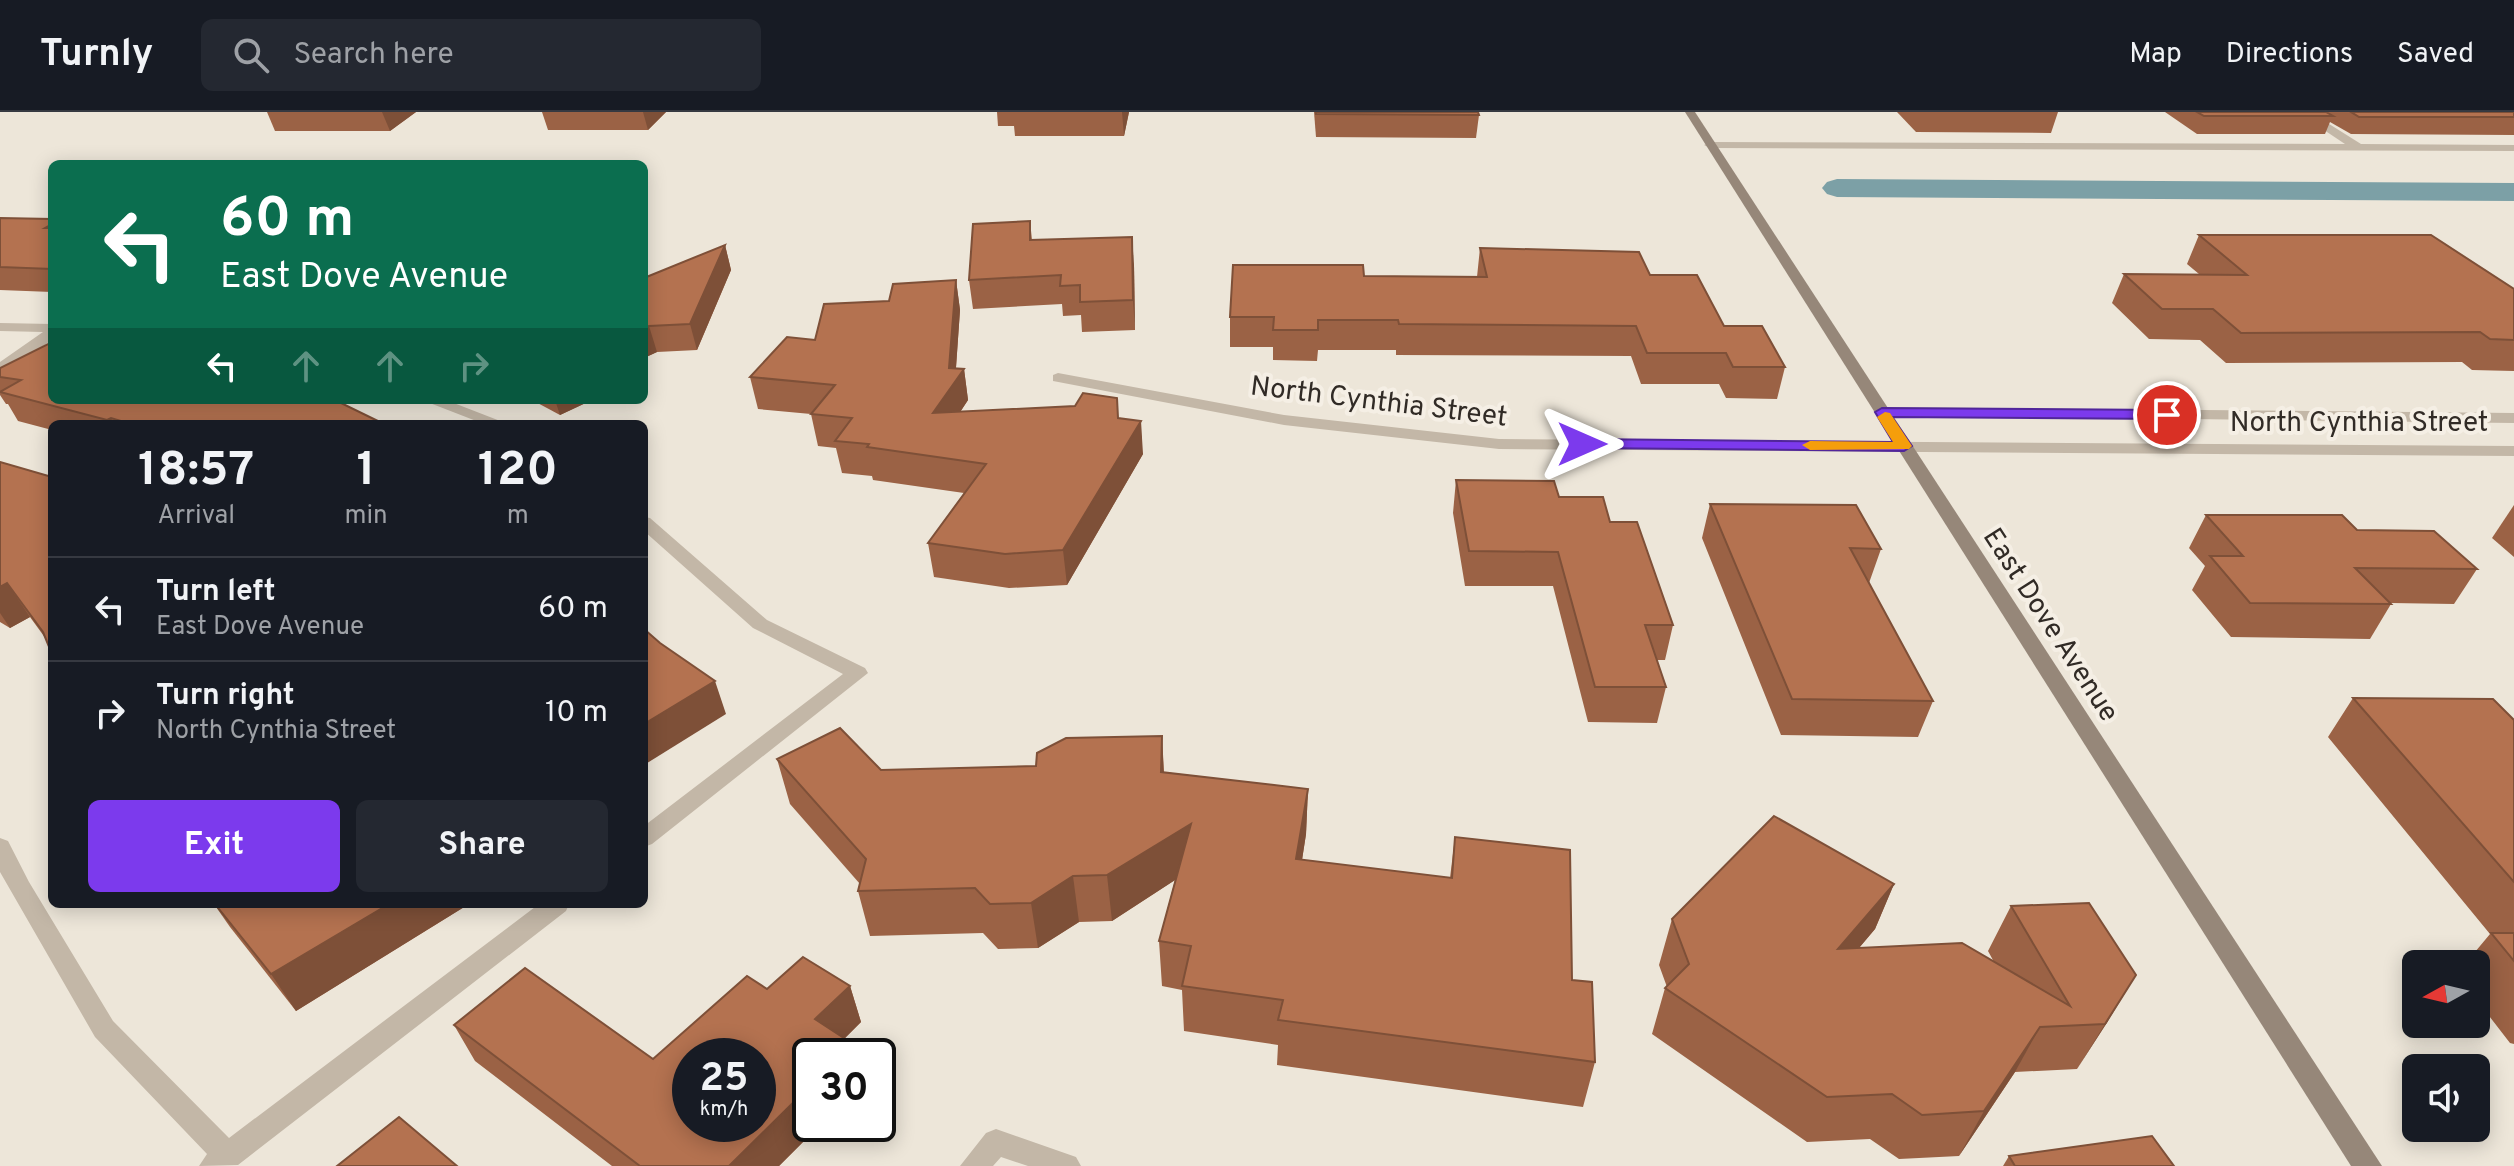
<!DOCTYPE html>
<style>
:root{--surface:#171b24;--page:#242831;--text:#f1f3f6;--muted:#9ea1a6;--line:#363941;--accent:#7c3aed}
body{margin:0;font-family:Overpass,sans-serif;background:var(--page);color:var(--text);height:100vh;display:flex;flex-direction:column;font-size:30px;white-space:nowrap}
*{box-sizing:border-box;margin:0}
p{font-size:26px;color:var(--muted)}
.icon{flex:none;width:44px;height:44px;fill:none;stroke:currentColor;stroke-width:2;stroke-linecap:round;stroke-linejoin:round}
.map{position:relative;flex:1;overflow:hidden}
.side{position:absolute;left:48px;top:308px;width:600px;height:488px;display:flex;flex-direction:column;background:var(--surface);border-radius:12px;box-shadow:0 4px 20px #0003}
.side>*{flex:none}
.top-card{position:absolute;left:48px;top:48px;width:600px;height:244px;border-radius:12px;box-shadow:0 4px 20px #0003;background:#0b6e4f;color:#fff;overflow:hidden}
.needle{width:52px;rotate:262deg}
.fabs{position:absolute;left:2402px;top:838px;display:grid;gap:16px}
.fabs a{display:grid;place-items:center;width:88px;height:88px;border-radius:12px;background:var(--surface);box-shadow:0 4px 20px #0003;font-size:40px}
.speed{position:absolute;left:672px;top:926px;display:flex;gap:16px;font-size:40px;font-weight:700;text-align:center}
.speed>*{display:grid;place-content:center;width:104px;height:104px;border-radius:50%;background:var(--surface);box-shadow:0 4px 20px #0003;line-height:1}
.speed small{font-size:20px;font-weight:400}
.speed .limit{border:4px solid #111;border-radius:12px;background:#fff;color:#111}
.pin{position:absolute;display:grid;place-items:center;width:68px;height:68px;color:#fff;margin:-34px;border:4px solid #fff;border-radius:50%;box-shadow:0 2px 8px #0007}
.me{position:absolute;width:88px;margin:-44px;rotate:90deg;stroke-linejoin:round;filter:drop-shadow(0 0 6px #0008)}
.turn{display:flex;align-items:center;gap:28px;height:168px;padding:0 40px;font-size:36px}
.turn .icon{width:104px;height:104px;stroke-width:2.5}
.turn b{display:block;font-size:56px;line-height:68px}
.lanes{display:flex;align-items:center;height:76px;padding:0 40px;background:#0003;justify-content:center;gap:40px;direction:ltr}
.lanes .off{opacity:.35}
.eta{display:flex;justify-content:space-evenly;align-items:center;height:136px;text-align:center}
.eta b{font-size:48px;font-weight:700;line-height:56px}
.primary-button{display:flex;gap:16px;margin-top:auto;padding:16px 40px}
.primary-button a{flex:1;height:92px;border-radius:12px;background:var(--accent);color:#fff;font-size:32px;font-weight:700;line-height:92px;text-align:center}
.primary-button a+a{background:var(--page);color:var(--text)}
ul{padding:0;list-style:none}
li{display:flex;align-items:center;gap:24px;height:104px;padding:0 40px;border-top:2px solid var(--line)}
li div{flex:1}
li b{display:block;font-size:30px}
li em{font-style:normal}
header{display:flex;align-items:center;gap:48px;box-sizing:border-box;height:112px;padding:0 40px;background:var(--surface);border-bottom:2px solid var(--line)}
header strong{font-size:38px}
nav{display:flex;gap:44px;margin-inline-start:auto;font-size:28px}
.search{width:560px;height:72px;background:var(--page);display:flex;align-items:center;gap:20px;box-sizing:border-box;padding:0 28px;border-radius:12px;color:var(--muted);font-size:30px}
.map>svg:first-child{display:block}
</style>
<header>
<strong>Turnly</strong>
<div class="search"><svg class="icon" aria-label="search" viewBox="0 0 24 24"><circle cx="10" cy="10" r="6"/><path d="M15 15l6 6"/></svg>Search here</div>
<nav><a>Map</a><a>Directions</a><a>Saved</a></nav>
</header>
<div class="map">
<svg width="2514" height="1054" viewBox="0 0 2514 1054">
<rect width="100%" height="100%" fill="#ede6d9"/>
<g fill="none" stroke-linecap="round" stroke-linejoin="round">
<path fill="#7ca0a6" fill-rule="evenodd" d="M1837 67 2514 71V89L1837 85 1827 82 1822 76 1827 70Z"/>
<g fill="#c3b7a7" fill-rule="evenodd">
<path d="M2297 0H2310L2361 32 2514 33V39L1710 36 1704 33 1710 30 2345 32Z"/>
<path d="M0 211 52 212V228L0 262V250L43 220 0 219Z"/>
<path d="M1058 261 1284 303 1499 327 2514 334V344L1499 337 1284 313 1053 269V263Z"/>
<path d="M422 288H446L508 312H484Z"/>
<path d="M1882 295 2514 301V311L1876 303V297Z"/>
<path d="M644 405 650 406 767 508 865 556 868 561 652 732 644 735V714L843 562 753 516 644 419Z"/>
<path d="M0 726 8 729 29 770 113 909 229 1026 539 792H569L566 799 238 1053 199 1054 207 1042 95 925 0 760Z"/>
<path d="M996 1017 1076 1045 1081 1054H1028L1001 1045 993 1054H960L986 1021Z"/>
</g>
<path fill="#968779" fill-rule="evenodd" d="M1685 0H1695L2382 1054H2351Z"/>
</g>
<g fill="#9b6245">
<path d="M267 0H416L390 19H275Z"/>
<path d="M542 0H666L648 18H548Z"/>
<path d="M997 0H1129L1124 24H1015L1014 14H998Z"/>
<path d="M1314 0H1478L1479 3 1476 26 1316 25Z"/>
<path d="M1897 0H2058L2051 21 1916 20Z"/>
<path d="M2165 0H2514V23L2351 22 2330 10 2325 22H2197Z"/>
<path d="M0 106 52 107V180L0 178Z"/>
<path d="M1030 109 1032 128 1134 153 1135 218 1082 220 1081 203 1063 204 1062 192 973 197 969 168Z"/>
<path d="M2199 123 2514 177V259L2472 258 2462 250 2226 251 2200 228 2149 227 2112 191 2124 162H2199L2187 152Z"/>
<path d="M725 133 731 158 697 238 657 240 644 246V166Z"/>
<path d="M1480 136 1650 163 1785 255 1777 287 1726 286 1719 272H1641L1631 244 1396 243V238H1318L1317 249 1273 248V235H1230V205L1364 164 1477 165Z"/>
<path d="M956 168 960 198 956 256 964 257 968 288 960 300 1119 306 1143 342 1067 473 1009 476 934 465 928 431 964 381 873 368 872 364 842 361 836 336 818 334 811 302 758 297 750 265 815 228 889 189Z"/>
<path d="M0 256 384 312H52V318L18 309 8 292H6L0 283Z"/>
<path d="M532 288H592L560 303Z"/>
<path d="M0 350 46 527 30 505 10 516 0 510Z"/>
<path d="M1456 368 1559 385 1610 410 1673 513 1665 548H1657L1666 575 1657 611 1588 610 1553 474H1465L1453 401Z"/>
<path d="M1710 392 1881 437 1869 471 1933 589 1918 625 1781 623 1702 426Z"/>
<path d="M2514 393V445L2492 426Z"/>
<path d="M2206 403 2357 418 2477 457 2454 492 2391 491V492L2370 527 2231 525 2192 478 2205 454 2189 436Z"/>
<path d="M2353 586 2514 608V932L2510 931 2476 887V852H2465L2490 822 2328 625Z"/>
<path d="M1162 624 1164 660 1308 677 1306 722 1302 748 1450 766 1455 725 1572 868 1595 950 1583 995 1277 953 1278 933 1184 919 1182 878 1162 874 1159 829 1175 768 1112 809 1079 810 1038 836 998 837 983 821 870 824 858 779 860 772 790 692 777 647 881 658 1036 654Z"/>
<path d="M1894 772 1875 817 1859 836 1994 850 1988 839 2011 794 2108 909 2077 957 2015 960 1959 1044 1899 1047 1870 1027 1807 1030 1652 922 1665 876 1667 875 1659 853 1672 807Z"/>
<path d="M214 792H469L296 899 230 815Z"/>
<path d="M850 874 861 910 845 926 810 1012H821L779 1054H612L475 949 454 913 653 947 767 877Z"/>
<path d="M2009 1044 2174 1054H2003Z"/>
</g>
<g fill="#7e5038">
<path d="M382 0H416L390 19Z"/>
<path d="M643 0H666L648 18Z"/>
<path d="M1122 0H1129L1124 24Z"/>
<path d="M1132 125 1134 153 1135 218 1133 188Z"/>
<path d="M725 133 731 158 697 238 690 212Z"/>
<path d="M956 168 960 198 955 269 964 257 968 288 938 334 933 301 949 256Z"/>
<path d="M649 214 657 240 644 246V216Z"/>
<path d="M555 288H592L560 303Z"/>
<path d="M111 306 114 312H109L107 308Z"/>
<path d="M1141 309 1143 342 1067 473 1063 438Z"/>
<path d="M7 471 30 505 10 516 0 501V475Z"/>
<path d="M715 569 726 602 644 653V612Z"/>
<path d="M1162 624 1164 668 1161 660Z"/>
<path d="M1308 677 1306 722 1295 793 1296 747Z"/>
<path d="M1191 712 1192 757 1112 809 1107 763Z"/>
<path d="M1073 764 1079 810 1038 836 1031 791Z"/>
<path d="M1894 772 1875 817 1820 882 1838 837Z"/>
<path d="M389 792H469L296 899 271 862Z"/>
<path d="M2136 863 2108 909 2077 957 2105 912Z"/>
<path d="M850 874 861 910 827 944 815 907Z"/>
<path d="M2040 915 2015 960 1959 1044 1984 999Z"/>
<path d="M853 932 857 944H841Z"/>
<path d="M810 974V1012H821L779 1054H729Z"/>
</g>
<g fill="#b47250" stroke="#7e5038" stroke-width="2" fill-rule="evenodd">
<path d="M1316 0H1478L1479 3 1316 2Z"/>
<path d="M2197 0H2326L2333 4H2204Z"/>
<path d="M2351 0H2514V5H2359Z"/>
<path d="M0 106 52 107V112L45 116H52V157L0 155Z"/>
<path d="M1030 109V128L1132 125 1133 188 1080 190V173L1060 174 1061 163 969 168 973 112Z"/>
<path d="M2199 123H2431L2514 177V228L2490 227 2480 220 2241 221 2213 197H2162L2124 162 2247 163Z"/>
<path d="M725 133 690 212 649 214 644 216V166Z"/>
<path d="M1480 136 1639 140 1650 163H1697L1724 214H1762L1785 255H1733L1726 241H1647L1636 214 1399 212 1398 208H1318V218H1273L1274 205H1230L1233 153H1363L1364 164 1487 165Z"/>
<path d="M956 168 949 256 964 257 933 301 1075 294 1083 281 1117 286 1118 306 1141 309 1063 438 1005 442 928 431 986 352 867 335 869 332 835 329 852 306 811 302 835 273 750 265 787 225 815 228 824 192 889 189 893 172Z"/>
<path d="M52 230V288H335L384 312H131L111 306 107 308 0 280 21 268 0 265V256Z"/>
<path d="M0 350 52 365V542L43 520 7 471 0 475Z"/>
<path d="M1456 368 1554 369 1559 385H1603L1610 410H1637L1673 513H1645L1666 575H1595L1558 440 1469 439Z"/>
<path d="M1710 392 1856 393 1881 437 1850 436 1933 589 1792 587Z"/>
<path d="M2206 403H2342L2357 418 2434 419 2477 457 2355 456 2391 492 2250 491 2210 444H2243Z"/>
<path d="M644 517 660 531 715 569 644 612Z"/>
<path d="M2353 586 2493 587 2514 608V770Z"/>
<path d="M840 616 881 658 1036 654 1037 641 1066 626 1162 624 1161 660 1308 677 1296 747 1452 766 1455 725 1570 738 1572 868 1592 870 1595 950 1278 908 1283 888 1182 874 1191 834 1159 829 1191 712 1107 763 1073 764 1031 791 990 792 975 776 858 779 866 747 777 647Z"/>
<path d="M1774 704 1894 772 1838 837 1962 831 2070 894 2011 794 2089 791 2136 863 2105 912 2040 915 1984 999 1922 1003 1892 982 1827 985 1665 876 1689 852 1672 807Z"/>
<path d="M215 792H389L271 862Z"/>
<path d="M2491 821H2514V849Z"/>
<path d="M803 845 850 874 815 907 853 932 841 944H810V974L729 1054H640L454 913 525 856 653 947 747 864 767 877ZM690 944H758V1012H690Z"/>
<path d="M399 1005 457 1054H337Z"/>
<path d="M2152 1024 2174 1054H2015L2009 1044Z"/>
</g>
<path fill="#7c3aed" stroke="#51269a" stroke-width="2" d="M1882 296 2167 298 2174 303 2167 307 1892 305 1912 334 1904 339 1582 336 1574 332 1582 327 1893 330 1875 300Z"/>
<path fill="#f59e0b" d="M1885 300 1890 301 1912 334 1909 337 1810 338 1802 333 1810 329 1893 330 1877 305Z"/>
<g text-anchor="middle" stroke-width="8" stroke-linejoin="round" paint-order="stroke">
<g font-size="28" fill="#312b26" stroke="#f5efe5">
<text transform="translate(1379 288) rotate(7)" y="10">North Cynthia Street</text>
<text x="2359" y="319">North Cynthia Street</text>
<text transform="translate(2052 512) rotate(57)" y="10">East Dove Avenue</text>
</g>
</g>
</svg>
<div class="fabs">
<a><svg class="needle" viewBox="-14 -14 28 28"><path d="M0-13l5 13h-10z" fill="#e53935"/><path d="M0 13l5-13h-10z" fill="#9ea1a6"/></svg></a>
<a><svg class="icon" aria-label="sound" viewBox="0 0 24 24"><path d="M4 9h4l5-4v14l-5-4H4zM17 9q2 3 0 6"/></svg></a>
</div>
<div class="speed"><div>25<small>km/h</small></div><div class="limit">30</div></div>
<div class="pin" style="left:2167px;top:303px;background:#d93025"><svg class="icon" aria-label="arrive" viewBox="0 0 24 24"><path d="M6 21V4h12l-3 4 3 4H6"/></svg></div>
<svg class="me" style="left:1582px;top:332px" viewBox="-20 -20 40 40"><path d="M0-17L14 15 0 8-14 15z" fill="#7c3aed" stroke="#fff" stroke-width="4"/></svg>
<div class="top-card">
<div class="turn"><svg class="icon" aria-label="left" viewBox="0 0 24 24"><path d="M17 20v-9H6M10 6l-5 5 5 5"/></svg><div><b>60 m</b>East Dove Avenue</div></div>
<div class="lanes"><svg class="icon" aria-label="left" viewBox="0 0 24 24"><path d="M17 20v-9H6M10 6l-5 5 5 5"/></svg><svg class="icon off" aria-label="ahead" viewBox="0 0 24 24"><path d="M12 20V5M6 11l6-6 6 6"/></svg><svg class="icon off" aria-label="ahead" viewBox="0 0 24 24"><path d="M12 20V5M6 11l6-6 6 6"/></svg><svg class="icon off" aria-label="right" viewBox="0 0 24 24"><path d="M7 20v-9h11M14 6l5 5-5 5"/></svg></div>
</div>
<section class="side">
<div class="eta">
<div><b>18:57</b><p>Arrival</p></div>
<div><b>1</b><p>min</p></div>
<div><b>120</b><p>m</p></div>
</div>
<ul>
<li><svg class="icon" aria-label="left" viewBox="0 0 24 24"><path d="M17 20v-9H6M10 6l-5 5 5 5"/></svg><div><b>Turn left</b><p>East Dove Avenue</p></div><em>60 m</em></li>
<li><svg class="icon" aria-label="right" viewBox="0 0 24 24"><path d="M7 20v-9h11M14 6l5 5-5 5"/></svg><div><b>Turn right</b><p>North Cynthia Street</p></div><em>10 m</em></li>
</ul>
<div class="primary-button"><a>Exit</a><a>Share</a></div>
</section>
</div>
